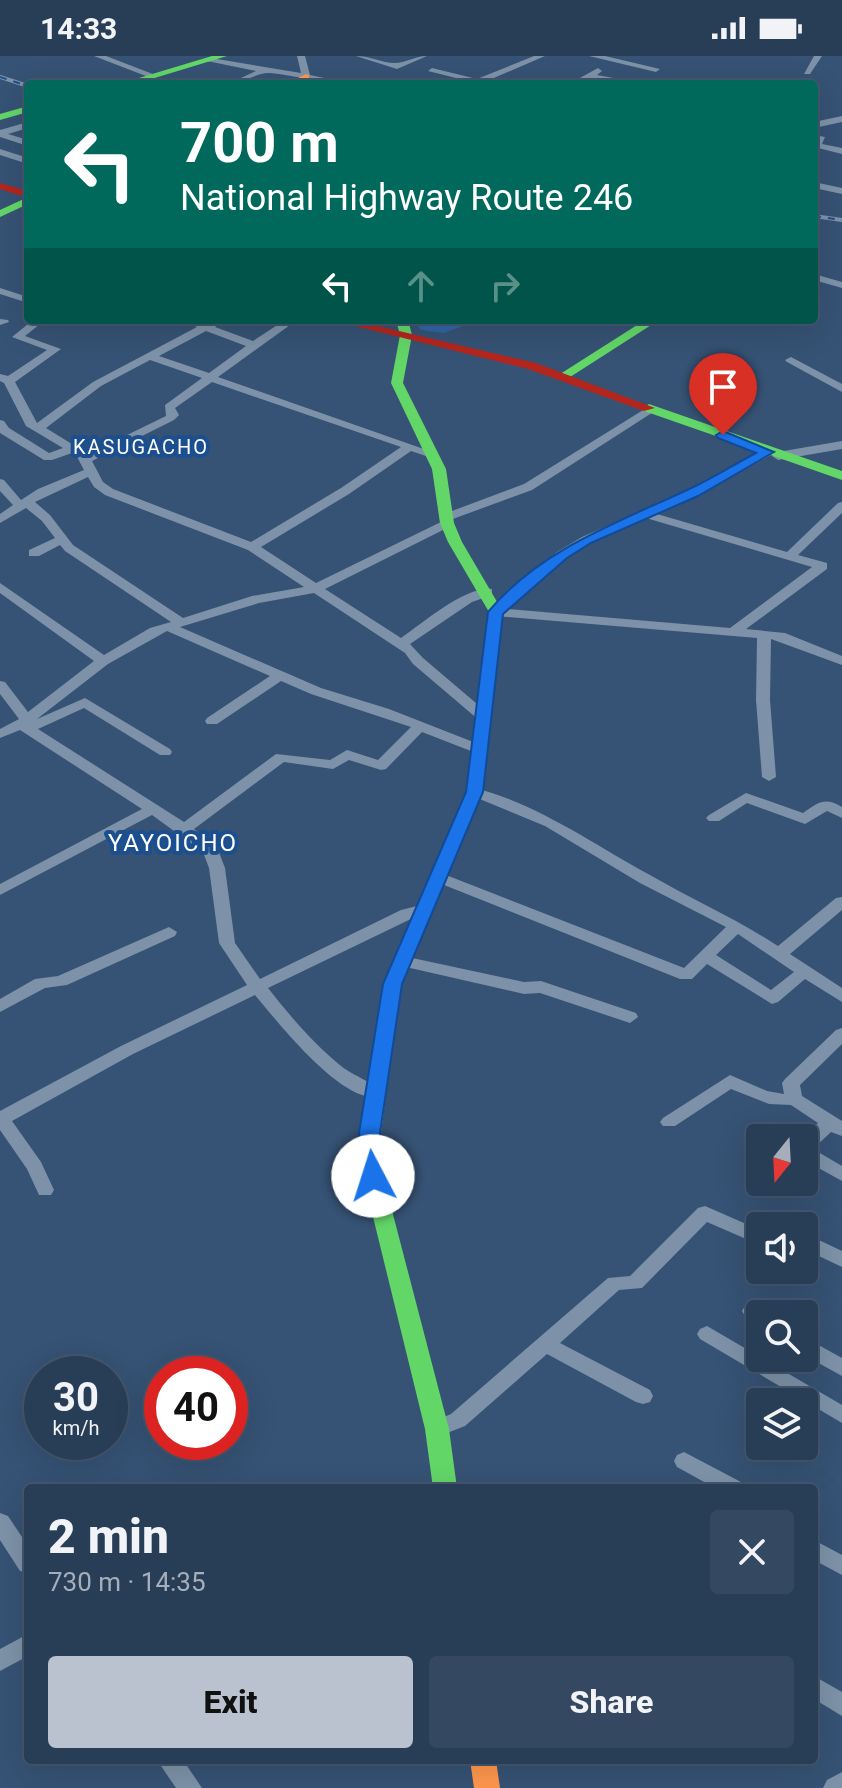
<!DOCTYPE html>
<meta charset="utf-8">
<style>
:root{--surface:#283e57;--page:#344961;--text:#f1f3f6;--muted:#a5aeba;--line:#44576d;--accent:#b9c2ce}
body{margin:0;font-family:Roboto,sans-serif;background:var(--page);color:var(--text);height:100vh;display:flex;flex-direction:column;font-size:30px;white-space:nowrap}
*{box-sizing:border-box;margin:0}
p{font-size:26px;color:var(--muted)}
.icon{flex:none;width:44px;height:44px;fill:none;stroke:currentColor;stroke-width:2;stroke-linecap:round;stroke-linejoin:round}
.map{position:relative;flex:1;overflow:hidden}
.drawer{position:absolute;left:24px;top:1428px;width:794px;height:280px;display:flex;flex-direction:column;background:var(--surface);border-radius:8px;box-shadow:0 8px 32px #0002,0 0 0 2px var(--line)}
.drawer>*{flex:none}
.banner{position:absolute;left:24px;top:24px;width:794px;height:244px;border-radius:8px;box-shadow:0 8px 32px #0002,0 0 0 2px var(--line);background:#00695c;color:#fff;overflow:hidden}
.needle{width:52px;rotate:198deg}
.fabs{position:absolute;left:746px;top:1068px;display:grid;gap:16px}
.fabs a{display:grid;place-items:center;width:72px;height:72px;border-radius:8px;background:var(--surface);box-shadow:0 8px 32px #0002,0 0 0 2px var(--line);font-size:40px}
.speed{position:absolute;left:24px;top:1300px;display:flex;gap:16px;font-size:40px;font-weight:700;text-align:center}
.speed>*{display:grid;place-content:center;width:104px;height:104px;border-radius:50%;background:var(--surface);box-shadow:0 8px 32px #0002,0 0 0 2px var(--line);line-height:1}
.speed small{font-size:20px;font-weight:400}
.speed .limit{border:12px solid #d22;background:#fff;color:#111}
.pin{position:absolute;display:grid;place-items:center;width:68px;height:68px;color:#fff;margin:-82px -34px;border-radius:50% 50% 50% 0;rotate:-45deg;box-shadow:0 0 8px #0007}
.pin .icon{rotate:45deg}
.me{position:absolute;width:88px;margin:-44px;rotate:355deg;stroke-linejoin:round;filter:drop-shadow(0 0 6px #0008)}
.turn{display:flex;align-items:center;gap:28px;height:168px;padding:0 24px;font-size:36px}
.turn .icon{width:104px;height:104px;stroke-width:2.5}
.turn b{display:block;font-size:56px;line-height:68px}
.lanes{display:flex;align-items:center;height:76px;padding:0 24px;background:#0003;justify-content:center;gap:40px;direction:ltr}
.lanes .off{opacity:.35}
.round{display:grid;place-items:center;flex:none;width:84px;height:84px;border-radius:8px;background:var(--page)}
.overview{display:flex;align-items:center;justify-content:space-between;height:136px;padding:0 24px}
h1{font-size:48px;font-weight:800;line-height:60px}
.cta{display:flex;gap:16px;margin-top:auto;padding:16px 24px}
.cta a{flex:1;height:92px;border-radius:8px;background:var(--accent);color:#111;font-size:32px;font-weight:800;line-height:92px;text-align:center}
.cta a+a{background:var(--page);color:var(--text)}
.status{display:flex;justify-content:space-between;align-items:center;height:56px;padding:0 40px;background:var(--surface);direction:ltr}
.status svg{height:22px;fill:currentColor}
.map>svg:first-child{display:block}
</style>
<div class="status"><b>14:33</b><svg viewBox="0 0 49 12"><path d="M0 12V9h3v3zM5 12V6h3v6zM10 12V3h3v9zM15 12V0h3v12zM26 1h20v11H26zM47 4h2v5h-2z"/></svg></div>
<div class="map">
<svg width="842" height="1732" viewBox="0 0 842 1732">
<rect width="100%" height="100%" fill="#365274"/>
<path fill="#2f66a5" d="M413 264H478L444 277 421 274Z"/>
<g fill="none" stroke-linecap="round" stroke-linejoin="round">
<g fill="#7d92a8" fill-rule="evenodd">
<path d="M94 0H106L158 20 151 22Z"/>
<path d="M297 0H305L310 19 353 28C325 28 298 20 270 17 257 16 243 28 228 28L256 15 207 5 211 2 301 17Z"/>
<path d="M356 0C370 0 382 7 395 7 405 7 416 0 427 0L397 13Z"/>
<path d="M534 0H545L480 28 428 15 432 12 477 23Z"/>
<path d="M589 0H605L660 13 656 16Z"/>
<path d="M814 0H822L810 18H804Z"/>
<path d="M598 12 602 15 597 19 647 28C629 28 612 24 594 23 586 23 578 28 569 28Z"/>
<path d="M842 60V66L814 72V66Z"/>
<path d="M28 66V72L8 78 28 84V90L0 81V74Z"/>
<path d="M814 79 825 81 822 88 842 92V98L814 91Z"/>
<path d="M0 93 28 102V108L0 99Z"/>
<path d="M814 126 842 132V138L814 132Z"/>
<path d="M814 218 842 226V232L814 224Z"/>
<path d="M0 232 28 241V247L0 238Z"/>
<path d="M0 263 8 264 9 266 0 269Z"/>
<path d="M33 264H45L25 280 61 293 15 326 37 367 93 326 197 271 182 264 205 267 211 264H224L215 271 253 285 285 264H297L218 321 438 398 432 402 411 395 349 438 261 491 316 527 445 464 442 461 444 458 524 428 648 351 658 353 532 434 450 464 453 467 451 470 325 533 401 582C423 567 465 530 492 533V539L472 546 410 588 423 602 490 659 492 662 490 665H480L413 608 405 597 314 537 259 547 180 571 321 632 389 653 486 691 488 694 481 698 476 697 422 676 386 713 381 714 349 704 333 713 284 706 194 773 218 794 225 812 235 887 260 923 401 854 425 848 431 849 433 853 431 857 413 862 268 932C290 960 313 987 341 1010 352 1019 376 1028 383 1036L380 1040C344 1051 276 964 255 939L133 998 12 1065 41 1106 54 1134 51 1139H39L27 1113 0 1074V1055L121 990 247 929 219 887 209 812 203 796 152 759 0 839V828L142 753 20 674 0 682V673L19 663 0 638V625L5 626 28 656 94 605 0 537V527L104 599 150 572 171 566 65 495 60 489 39 500H29V494L55 482 42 465 26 452 0 467V458L13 449 0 435V423L4 424 21 444 38 433 84 414 76 399 72 397 52 404H44L0 377V364L4 365 9 372 49 397 63 392 26 370 4 327 0 325V318L8 320 47 294 12 281ZM206 275 246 290 209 317 159 300ZM150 304 202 322 165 349 166 360 88 398 46 372 101 330ZM212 326 401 391 341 432 251 486 113 433 103 426 92 405 174 364 179 359 175 352ZM88 421 94 431 105 439 248 494 304 531 252 540 183 562 73 489 50 459 35 446ZM167 575 270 620 207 662 205 665 207 668H217L281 625 311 638 411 671 378 704 347 694 330 704 276 698 184 766 38 673 84 652 160 699H170L172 696 170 693 85 642 37 663 108 608Z"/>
<path d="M791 301 842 328V336L787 306 785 304Z"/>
<path d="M842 385V393L778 404 772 400 778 396Z"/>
<path d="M767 392 773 396 771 399 697 440 657 458 787 496 838 447 842 446V457L798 499 827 507V513L746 573 785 577 842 600V609L771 583 770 644 776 721 769 725 762 721 756 644 757 582 496 560 489 556 557 496 582 481 689 434ZM646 462 812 511 730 572 507 553 567 502 590 487Z"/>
<path d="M475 732C538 748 593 788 650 819 693 844 737 863 778 890L836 842 842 841V854L790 898 842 932V946L805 923 778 946 772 948 707 908 692 923H680L434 825 432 822 434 819H446L684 912 726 871 640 827 545 770 470 739 468 736 470 733ZM738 878 794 916 771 934 716 899Z"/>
<path d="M746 737 803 757C819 746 825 741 842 751V762L827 755 805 768 747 747 719 765H709L706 762 709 759Z"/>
<path d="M169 871 177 876 175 880 67 929 45 932 0 956V943L35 923 58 920Z"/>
<path d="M403 900 524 926 541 925 636 957 638 961 630 967 540 937 524 938 397 909 395 905Z"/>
<path d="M842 972V988L800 1029 802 1040 842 1065V1080L831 1076 813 1093 842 1110V1125L804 1104V1082H802L818 1067 791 1049 769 1048 731 1033 675 1070H663L660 1066 663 1062 730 1019 767 1035 784 1038 782 1027 785 1023 836 974Z"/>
<path d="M705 1150 760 1174V1189L707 1166 642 1232 619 1234 560 1287 650 1334 653 1340 650 1346 643 1348 636 1346 547 1298 465 1370 437 1381 430 1379 427 1373 430 1367 451 1358 608 1222 630 1220 698 1152Z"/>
<path d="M804 1177 842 1195V1211L804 1193Z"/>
<path d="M752 1247 768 1258H760V1269L745 1260 742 1255 745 1250Z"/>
<path d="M707 1270 842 1349V1367L700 1283 697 1278 700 1273Z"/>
<path d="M804 1281 842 1302V1320L804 1299Z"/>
<path d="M684 1396 741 1426 744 1432H715L677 1411 674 1405 677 1399Z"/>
<path d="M0 1457 8 1460 28 1490V1517L20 1515 0 1484Z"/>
<path d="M814 1484 842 1499V1519L814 1504Z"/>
<path d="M28 1578V1600L0 1615V1593Z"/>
<path d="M814 1620 842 1636V1660L814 1643Z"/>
<path d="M157 1704H183L202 1732H176Z"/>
<path d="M842 1716V1732H823L827 1724Z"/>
</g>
<g fill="#63d668" fill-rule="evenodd">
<path d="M212 0H227L135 28H119Z"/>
<path d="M28 50V56L0 64V58Z"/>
<path d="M28 141V148L0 161V154Z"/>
<path d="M396 264H408L412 279 403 327 446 413 454 467 462 486 503 556 483 733 475 738 467 733 489 556 448 486 440 467 432 413 391 327 400 279Z"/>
<path d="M645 264H659L567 323 557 320Z"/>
<path d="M649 348 842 415V424L644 355 643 352Z"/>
<path d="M370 1077 377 1079 380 1084 383 1120 449 1373 457 1432H433L425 1373 363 1120 360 1084 363 1079Z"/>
</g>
<g fill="#ff974d" fill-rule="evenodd">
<path d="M306 18 309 19V23L299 28H286Z"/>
<path d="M475 728 483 733 401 928 380 1084 377 1089H363L360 1084 383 928 467 733Z"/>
<path d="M470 1704H496L500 1732H474Z"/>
</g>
<g fill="#b3261e" fill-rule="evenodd">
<path d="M0 127 28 135V142L0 133Z"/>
<path d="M331 264H352L536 307 655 352 644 355 528 313Z"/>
</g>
<defs>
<g id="rail">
<path d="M0 21 28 30"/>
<path d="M814 160 842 164"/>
</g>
</defs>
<use href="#rail" stroke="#7e92a7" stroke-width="4"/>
<use href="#rail" stroke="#1b4f8f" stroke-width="2" stroke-dasharray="7" stroke-linecap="butt"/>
</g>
<path fill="#1a73e8" stroke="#114b97" stroke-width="2" d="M723 375 774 396 698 440 591 487 567 502 503 558 483 736 402 928 380 1077 383 1120 380 1125H366L359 1077 383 928 466 736 488 556C540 494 614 468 685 435 710 424 733 409 756 397L718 382 716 379Z"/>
<g text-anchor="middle" stroke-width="8" stroke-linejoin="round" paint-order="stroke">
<g font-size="20" letter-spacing="2" fill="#fff" stroke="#1b4f8f">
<text x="141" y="398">KASUGACHO</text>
</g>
<g font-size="24" letter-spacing="2" fill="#fff" stroke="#1b4f8f">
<text x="173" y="795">YAYOICHO</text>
</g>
</g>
</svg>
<div class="fabs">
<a><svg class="needle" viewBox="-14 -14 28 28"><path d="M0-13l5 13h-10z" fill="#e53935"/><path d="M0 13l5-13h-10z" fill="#a5aeba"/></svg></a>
<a><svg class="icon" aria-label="sound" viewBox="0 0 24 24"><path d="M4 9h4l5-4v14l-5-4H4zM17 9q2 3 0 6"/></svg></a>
<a><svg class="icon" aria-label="search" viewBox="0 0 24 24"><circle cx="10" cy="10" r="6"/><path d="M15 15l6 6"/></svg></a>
<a><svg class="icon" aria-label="layers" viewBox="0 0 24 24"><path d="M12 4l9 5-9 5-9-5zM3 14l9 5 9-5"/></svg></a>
</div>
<div class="speed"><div>30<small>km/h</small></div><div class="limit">40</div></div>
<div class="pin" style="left:723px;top:379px;background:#d93025"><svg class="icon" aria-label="arrive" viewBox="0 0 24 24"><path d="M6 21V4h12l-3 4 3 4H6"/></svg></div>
<svg class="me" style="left:373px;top:1120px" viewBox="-20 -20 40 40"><circle r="19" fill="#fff"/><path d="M0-13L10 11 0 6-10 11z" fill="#1a73e8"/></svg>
<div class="banner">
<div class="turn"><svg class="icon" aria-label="left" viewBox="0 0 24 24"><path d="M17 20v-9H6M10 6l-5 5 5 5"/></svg><div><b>700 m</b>National Highway Route 246</div></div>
<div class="lanes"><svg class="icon" aria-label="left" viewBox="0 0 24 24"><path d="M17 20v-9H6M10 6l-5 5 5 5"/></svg><svg class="icon off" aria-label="ahead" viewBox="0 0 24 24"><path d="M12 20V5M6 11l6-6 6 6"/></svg><svg class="icon off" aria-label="right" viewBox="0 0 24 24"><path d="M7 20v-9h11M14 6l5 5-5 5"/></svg></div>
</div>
<section class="drawer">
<div class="overview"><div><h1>2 min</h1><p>730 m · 14:35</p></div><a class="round"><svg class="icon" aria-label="close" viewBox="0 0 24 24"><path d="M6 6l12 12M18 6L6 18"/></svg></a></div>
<div class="cta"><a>Exit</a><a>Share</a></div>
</section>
</div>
